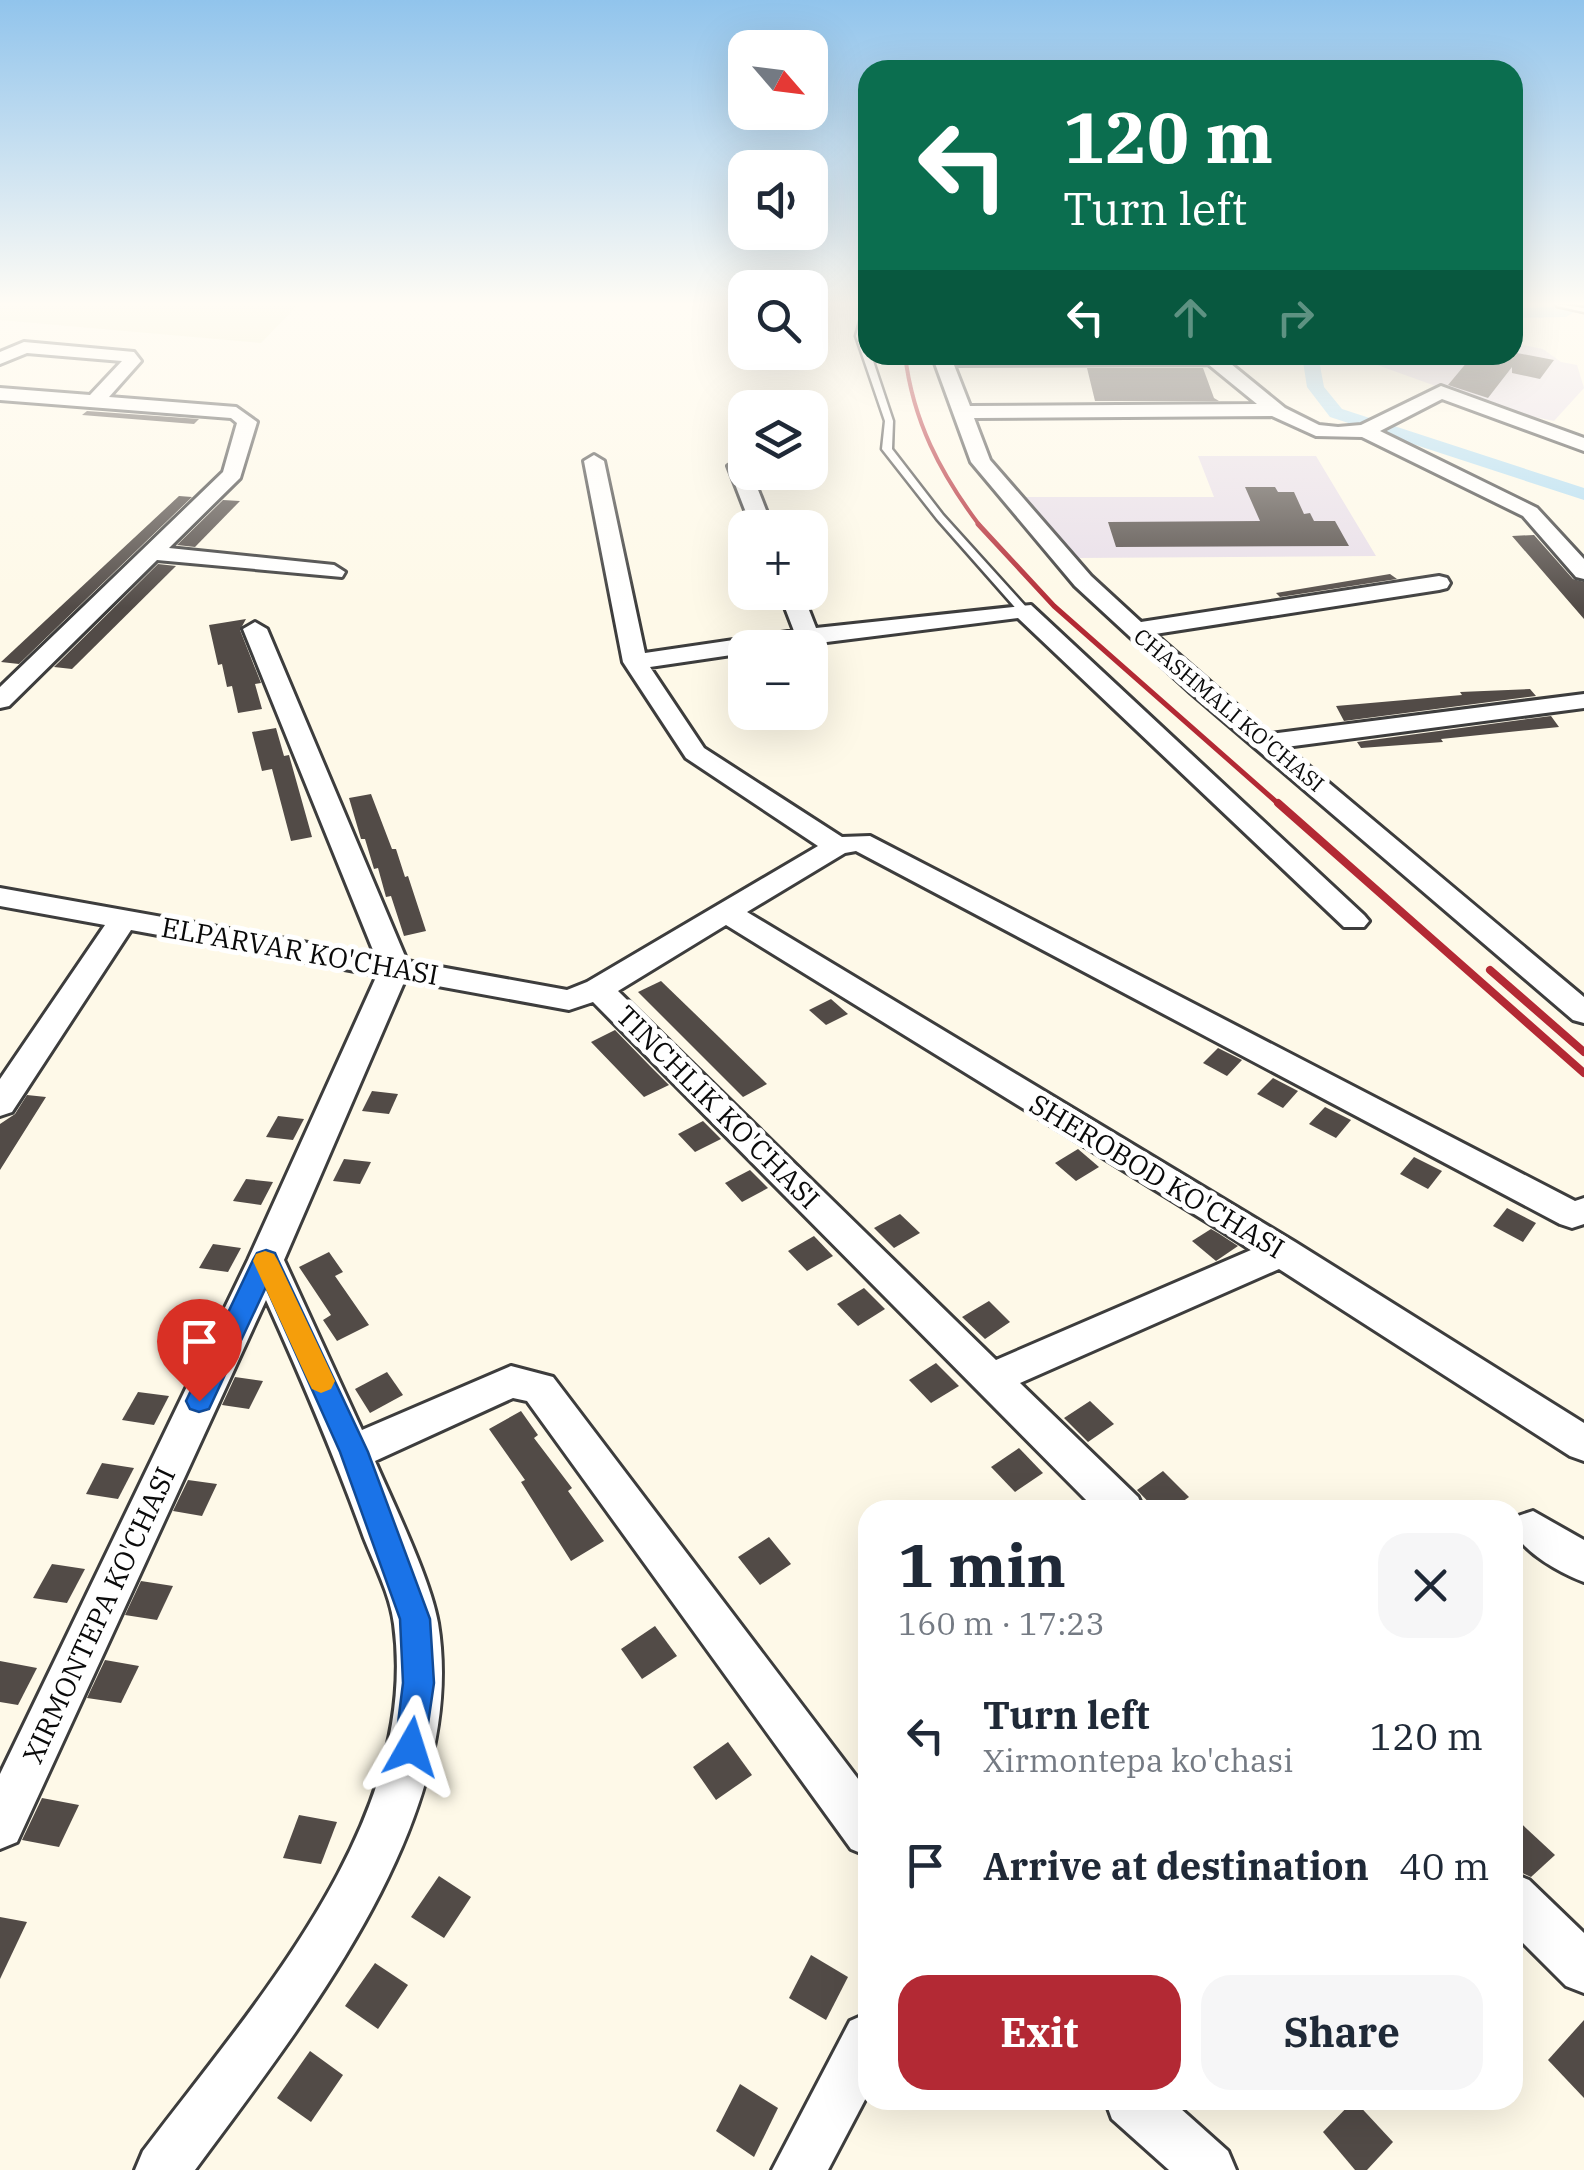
<!DOCTYPE html>
<meta charset="utf-8">
<style>
:root{--surface:#fff;--page:#f6f6f7;--text:#1f2937;--muted:#747a83;--accent:#b32934}
body{margin:0;font-family:"IBM Plex Serif",serif;background:var(--page);color:var(--text);height:100vh;display:flex;flex-direction:column;font-size:38px;white-space:nowrap}
*{box-sizing:border-box;margin:0}
p{font-size:32px;color:var(--muted)}
.icon{flex:none;width:55px;height:55px;fill:none;stroke:currentColor;stroke-width:2;stroke-linecap:round;stroke-linejoin:round}
.map{position:relative;flex:1;overflow:hidden}
.sheet{position:absolute;left:858px;top:1500px;width:665px;height:610px;display:flex;flex-direction:column;background:var(--surface);border-radius:30px;box-shadow:0 10px 40px #0002}
.sheet>*{flex:none}
.top-card{position:absolute;left:858px;top:60px;width:665px;height:305px;border-radius:30px;box-shadow:0 10px 40px #0002;background:#0b6e4f;color:#fff;overflow:hidden}
.needle{width:65px;rotate:118deg}
.tools{position:absolute;left:728px;top:30px;display:grid;gap:20px}
.tools a{display:grid;place-items:center;width:100px;height:100px;border-radius:20px;background:var(--surface);box-shadow:0 10px 40px #0002;font-size:50px}
.pin{position:absolute;display:grid;place-items:center;width:85px;height:85px;color:#fff;margin:-102px -42px;border-radius:50% 50% 50% 0;rotate:-45deg;box-shadow:0 0 10px #0007}
.pin .icon{rotate:45deg}
.me{position:absolute;width:110px;margin:-55px;rotate:6deg;stroke-linejoin:round;filter:drop-shadow(0 0 8px #0008)}
.turn{display:flex;align-items:center;gap:35px;height:210px;padding:0 40px;font-size:45px}
.turn .icon{width:130px;height:130px;stroke-width:2.5}
.turn b{display:block;font-size:70px;line-height:85px}
.lanes{display:flex;align-items:center;height:95px;padding:0 40px;background:#0003;justify-content:center;gap:50px;direction:ltr}
.lanes .off{opacity:.35}
.round{display:grid;place-items:center;flex:none;width:105px;height:105px;border-radius:30px;background:var(--page)}
.summary{display:flex;align-items:center;justify-content:space-between;height:170px;padding:0 40px}
h1{font-size:60px;font-weight:700;line-height:75px}
.cta{display:flex;gap:20px;margin-top:auto;padding:20px 40px}
.cta a{flex:1;height:115px;border-radius:30px;background:var(--accent);color:#fff;font-size:40px;font-weight:700;line-height:115px;text-align:center}
.cta a+a{background:var(--page);color:var(--text)}
ul{padding:0;list-style:none}
li{display:flex;align-items:center;gap:30px;height:130px;padding:0 40px}
li div{flex:1}
li b{display:block;font-size:38px}
li em{font-style:normal}
.map>svg:first-child{display:block}
</style>
<div class="map">
<svg width="1584" height="2170" viewBox="0 0 1584 2170">
<rect width="100%" height="100%" fill="#fef9e8"/>
<g fill="#e8dee9">
<path d="M1513 343 1543 349 1561 362 1577 365 1584 388 1554 421 1502 410 1369 362 1380 355H1512Z"/>
<path d="M1198 456H1316L1376 556 1074 558 1022 497H1214Z"/>
</g>
<path fill="#f2edca" d="M0 304H299L261 343 0 320Z"/>
<g fill="none" stroke-linecap="round" stroke-linejoin="round">
<g fill="#afdcf3" fill-rule="evenodd">
<path d="M1512 308 1566 307 1574 312 1566 317 1512 318Z"/>
<path d="M1302 355H1318L1324 387 1342 409 1584 488V500L1330 417 1307 387Z"/>
</g>
</g>
<g fill="#524b47">
<path d="M1512 352 1554 360 1540 379 1512 373V367L1488 398 1448 385 1473 355H1512Z"/>
<path d="M1087 368H1203L1214 398 1219 401H1095Z"/>
<path d="M87 411 199 419 194 424 82 415Z"/>
<path d="M1245 487H1275L1278 492H1294L1304 514 1310 513 1314 521H1335L1349 546 1116 547 1108 522 1260 521Z"/>
<path d="M179 496 192 497 19 664 1 662Z"/>
<path d="M223 500 240 501 195 547 177 545Z"/>
<path d="M1534 535 1573 579 1584 582V619L1512 536Z"/>
<path d="M158 564 176 566 72 669 54 667Z"/>
<path d="M1390 574 1397 579 1280 597 1276 593Z"/>
<path d="M246 619 240 630 261 683 255 684 262 709 238 713 232 686 227 687 222 664 218 665 209 625Z"/>
<path d="M1530 689 1536 696 1344 721 1336 706 1462 695 1460 692Z"/>
<path d="M1551 716 1559 727 1441 739 1443 742 1361 748 1357 742Z"/>
<path d="M276 728 284 756 289 755 312 837 291 841 272 769 262 771 252 732Z"/>
<path d="M371 794 392 849H396L405 877 408 876 426 931 404 936 391 896 386 897 378 868 374 869 365 839H361L349 798Z"/>
<path d="M661 981 720 1038 767 1084 743 1097 638 992Z"/>
<path d="M831 999 848 1014 826 1025 809 1010Z"/>
<path d="M615 1030 650 1066 669 1085 644 1097 591 1042Z"/>
<path d="M1218 1048 1242 1060 1227 1076 1203 1063Z"/>
<path d="M1273 1078 1298 1091 1283 1108 1257 1094Z"/>
<path d="M372 1091 398 1094 389 1114 362 1111Z"/>
<path d="M27 1095 46 1097 0 1170V1124L15 1114Z"/>
<path d="M1325 1107 1351 1120 1336 1138 1309 1124Z"/>
<path d="M278 1116 304 1119 293 1140 266 1137Z"/>
<path d="M703 1121 721 1139 695 1152 678 1134Z"/>
<path d="M1078 1149 1099 1167 1076 1181 1055 1163Z"/>
<path d="M1414 1157 1442 1171 1428 1189 1400 1174Z"/>
<path d="M344 1159 371 1162 360 1184 333 1181Z"/>
<path d="M750 1170 768 1188 742 1202 725 1183Z"/>
<path d="M246 1179 273 1182 261 1205 233 1201Z"/>
<path d="M1507 1208 1536 1223 1523 1242 1493 1226Z"/>
<path d="M900 1214 920 1233 894 1248 874 1228Z"/>
<path d="M1211 1229 1218 1233 1238 1246 1216 1261 1192 1241Z"/>
<path d="M814 1236 833 1256 807 1271 788 1251Z"/>
<path d="M213 1244 241 1248 228 1272 199 1268Z"/>
<path d="M329 1252 343 1272 335 1276 369 1325 337 1341 323 1320 331 1315 299 1267Z"/>
<path d="M864 1288 885 1309 858 1326 837 1304Z"/>
<path d="M989 1301 1010 1322 985 1339 962 1317Z"/>
<path d="M176 1316 206 1320 192 1346 162 1342Z"/>
<path d="M936 1363 959 1386 931 1403 909 1380Z"/>
<path d="M387 1372 403 1395 370 1413 355 1389Z"/>
<path d="M235 1377 263 1381 249 1409 222 1405Z"/>
<path d="M138 1392 169 1396 154 1425 122 1420Z"/>
<path d="M1090 1401 1114 1424 1088 1442 1064 1418Z"/>
<path d="M521 1411 538 1435 534 1438 572 1488 568 1491 604 1541 571 1561 521 1482 525 1480 489 1429Z"/>
<path d="M1019 1448 1043 1473 1015 1492 991 1467Z"/>
<path d="M102 1463 134 1468 118 1499 86 1494Z"/>
<path d="M1163 1471 1189 1497 1171 1510H1156L1137 1490Z"/>
<path d="M188 1480 217 1484 202 1516 173 1511Z"/>
<path d="M769 1537 791 1564 760 1585 738 1557Z"/>
<path d="M52 1564 85 1569 67 1603 33 1598Z"/>
<path d="M141 1581 173 1586 157 1620 125 1615Z"/>
<path d="M655 1626 677 1656 642 1679 621 1649Z"/>
<path d="M105 1660 139 1666 121 1703 87 1698Z"/>
<path d="M0 1661 37 1668 18 1705 0 1702Z"/>
<path d="M728 1742 752 1775 716 1800 693 1767Z"/>
<path d="M42 1798 79 1805 59 1847 22 1840Z"/>
<path d="M299 1815 337 1822 321 1864 283 1858Z"/>
<path d="M1512 1815 1555 1855 1531 1877 1512 1868Z"/>
<path d="M439 1876 471 1897 444 1938 411 1917Z"/>
<path d="M0 1917 27 1922 0 1979Z"/>
<path d="M811 1955 848 1977 826 2020 789 1998Z"/>
<path d="M375 1963 408 1985 378 2029 345 2006Z"/>
<path d="M1584 2020V2098L1548 2060Z"/>
<path d="M310 2051 343 2075 311 2122 277 2098Z"/>
<path d="M740 2084 778 2108 754 2157 716 2131Z"/>
<path d="M1354 2100 1393 2142 1367 2170H1355L1323 2132Z"/>
</g>
<g fill="none" stroke-linecap="round" stroke-linejoin="round">
<defs>
<g id="lane">
<path d="M1556 304 1584 308V312L1557 306Z"/>
<path d="M868 305V323L864 336 868 355H871L893 421 892 449 943 515 1027 608V612H1019L937 519 882 449 885 421 856 336 864 307Z"/>
</g>
<g id="street">
<path d="M24 342 134 352 141 361 109 397 236 407 257 422 240 478 169 548 334 565 345 572 342 577 157 560 9 706 0 708V687L223 472 237 423 231 418 0 400V388L90 395 122 361 27 353 0 364V352Z"/>
<path d="M932 355H1220L1285 408 1319 425 1338 427 1361 425 1441 386 1584 438V451L1442 399 1380 431 1537 508 1584 559V579L1576 577 1523 516 1362 437 1316 436 1272 416 974 418 990 460 1091 576 1141 622 1439 576 1447 578 1450 583 1447 588 1439 590 1155 634 1270 734 1584 694V708L1286 747 1584 997V1023L1573 1020 1191 693 1075 586 971 462ZM1208 364 1257 404 970 406 954 365Z"/>
<path d="M594 455 604 461 645 653 794 631 779 592H802L816 628 1031 605 1364 915 1369 921 1364 927H1344L1018 618 779 648H745V653L650 667 704 748 842 837 870 836 1575 1201 1584 1198V1224L1572 1228 1560 1224 856 851 845 853 747 912 1295 1242 1584 1423V1461L1570 1456 1279 1269 1020 1383 1138 1497 1144 1510H1096L593 1002 569 1010 405 980 284 1260 362 1430 511 1366 553 1377 868 1792V1856L851 1849 527 1401 513 1398 375 1461C394 1505 430 1578 438 1623 470 1818 303 2023 195 2170H135L143 2151C253 2005 421 1821 394 1624 390 1594 375 1566 364 1538 335 1457 301 1378 266 1300L17 1842 0 1849V1774L248 1260 377 975 131 930 12 1112 0 1116V1079L105 925 0 906V888L375 955 243 629 255 622 267 629 407 961 567 990 587 982 818 846 686 758 623 662 584 461ZM726 925 1220 1230 1251 1250 996 1360 618 991Z"/>
<path d="M738 460 745 462V472H751L773 528H752L728 466Z"/>
<path d="M1533 1511 1584 1540V1582C1560 1573 1524 1553 1512 1529L1518 1516Z"/>
<path d="M1512 1873 1529 1880 1584 1933V1993L1566 1986 1512 1932Z"/>
<path d="M868 2013V2094L828 2170H772L850 2021Z"/>
<path d="M1105 2100H1171L1228 2151 1236 2170H1169L1112 2119Z"/>
</g>
</defs>
<use href="#lane" stroke="#3d3d3d" stroke-width="5"/>
<use href="#street" stroke="#3d3d3d" stroke-width="6"/>
<use href="#lane" fill="#fff" fill-rule="evenodd"/>
<use href="#street" fill="#fff" fill-rule="evenodd"/>
<path stroke="#b32934" stroke-width="4" d="M905 355C913 421 940 473 980 526"/>
<path stroke="#b32934" stroke-width="5" d="M978 524 1054 606 1281 806"/>
<g stroke="#b32934" stroke-width="8">
<path d="M1278 803 1584 1073"/>
<path d="M1490 970 1584 1052"/>
</g>
</g>
<linearGradient id="sky" x2="0" y2="1"><stop stop-color="#91c4ec"/><stop offset="0.5" stop-color="#fffcf5"/><stop offset="1" stop-color="#fffcf5" stop-opacity="0"/></linearGradient>
<rect width="1584" height="608" fill="url(#sky)"/>
<path fill="#1a73e8" stroke="#114b97" stroke-width="2.5" d="M266 1250 275 1253 278 1260 368 1452 430 1619 434 1683 423 1758 411 1763 400 1758 395 1747 403 1683 400 1619 340 1452 266 1287 209 1409 199 1412 190 1409 186 1401 253 1260 257 1253Z"/>
<path fill="#f59e0b" d="M265 1251 274 1254 278 1261 335 1381 331 1389 321 1393 312 1389 308 1381 253 1261 256 1254Z"/>
<g text-anchor="middle" stroke-width="10" stroke-linejoin="round" paint-order="stroke">
<g font-size="22" fill="#0a0a0a" stroke="#fff">
<text transform="translate(1229 710) rotate(40)" y="8">CHASHMALI KO'CHASI</text>
</g>
<g font-size="28" fill="#0a0a0a" stroke="#fff">
<text transform="translate(300 951) rotate(10)" y="10">ELPARVAR KO'CHASI</text>
<text transform="translate(718 1107) rotate(45)" y="10">TINCHLIK KO'CHASI</text>
<text transform="translate(1157 1176) rotate(31)" y="10">SHEROBOD KO'CHASI</text>
<text transform="translate(99 1615) rotate(-65)" y="10">XIRMONTEPA KO'CHASI</text>
</g>
</g>
</svg>
<div class="tools">
<a><svg class="needle" viewBox="-14 -14 28 28"><path d="M0-13l5 13h-10z" fill="#e53935"/><path d="M0 13l5-13h-10z" fill="#747a83"/></svg></a>
<a><svg class="icon" aria-label="sound" viewBox="0 0 24 24"><path d="M4 9h4l5-4v14l-5-4H4zM17 9q2 3 0 6"/></svg></a>
<a><svg class="icon" aria-label="search" viewBox="0 0 24 24"><circle cx="10" cy="10" r="6"/><path d="M15 15l6 6"/></svg></a>
<a><svg class="icon" aria-label="layers" viewBox="0 0 24 24"><path d="M12 4l9 5-9 5-9-5zM3 14l9 5 9-5"/></svg></a>
<a>+</a>
<a>−</a>
</div>
<div class="pin" style="left:199px;top:1401px;background:#d93025"><svg class="icon" aria-label="arrive" viewBox="0 0 24 24"><path d="M6 21V4h12l-3 4 3 4H6"/></svg></div>
<svg class="me" style="left:411px;top:1747px" viewBox="-20 -20 40 40"><path d="M0-17L14 15 0 8-14 15z" fill="#1a73e8" stroke="#fff" stroke-width="4"/></svg>
<div class="top-card">
<div class="turn"><svg class="icon" aria-label="left" viewBox="0 0 24 24"><path d="M17 20v-9H6M10 6l-5 5 5 5"/></svg><div><b>120 m</b>Turn left</div></div>
<div class="lanes"><svg class="icon" aria-label="left" viewBox="0 0 24 24"><path d="M17 20v-9H6M10 6l-5 5 5 5"/></svg><svg class="icon off" aria-label="ahead" viewBox="0 0 24 24"><path d="M12 20V5M6 11l6-6 6 6"/></svg><svg class="icon off" aria-label="right" viewBox="0 0 24 24"><path d="M7 20v-9h11M14 6l5 5-5 5"/></svg></div>
</div>
<section class="sheet">
<div class="summary"><div><h1>1 min</h1><p>160 m · 17:23</p></div><a class="round"><svg class="icon" aria-label="close" viewBox="0 0 24 24"><path d="M6 6l12 12M18 6L6 18"/></svg></a></div>
<ul>
<li><svg class="icon" aria-label="left" viewBox="0 0 24 24"><path d="M17 20v-9H6M10 6l-5 5 5 5"/></svg><div><b>Turn left</b><p>Xirmontepa ko'chasi</p></div><em>120 m</em></li>
<li><svg class="icon" aria-label="arrive" viewBox="0 0 24 24"><path d="M6 21V4h12l-3 4 3 4H6"/></svg><div><b>Arrive at destination</b></div><em>40 m</em></li>
</ul>
<div class="cta"><a>Exit</a><a>Share</a></div>
</section>
</div>
